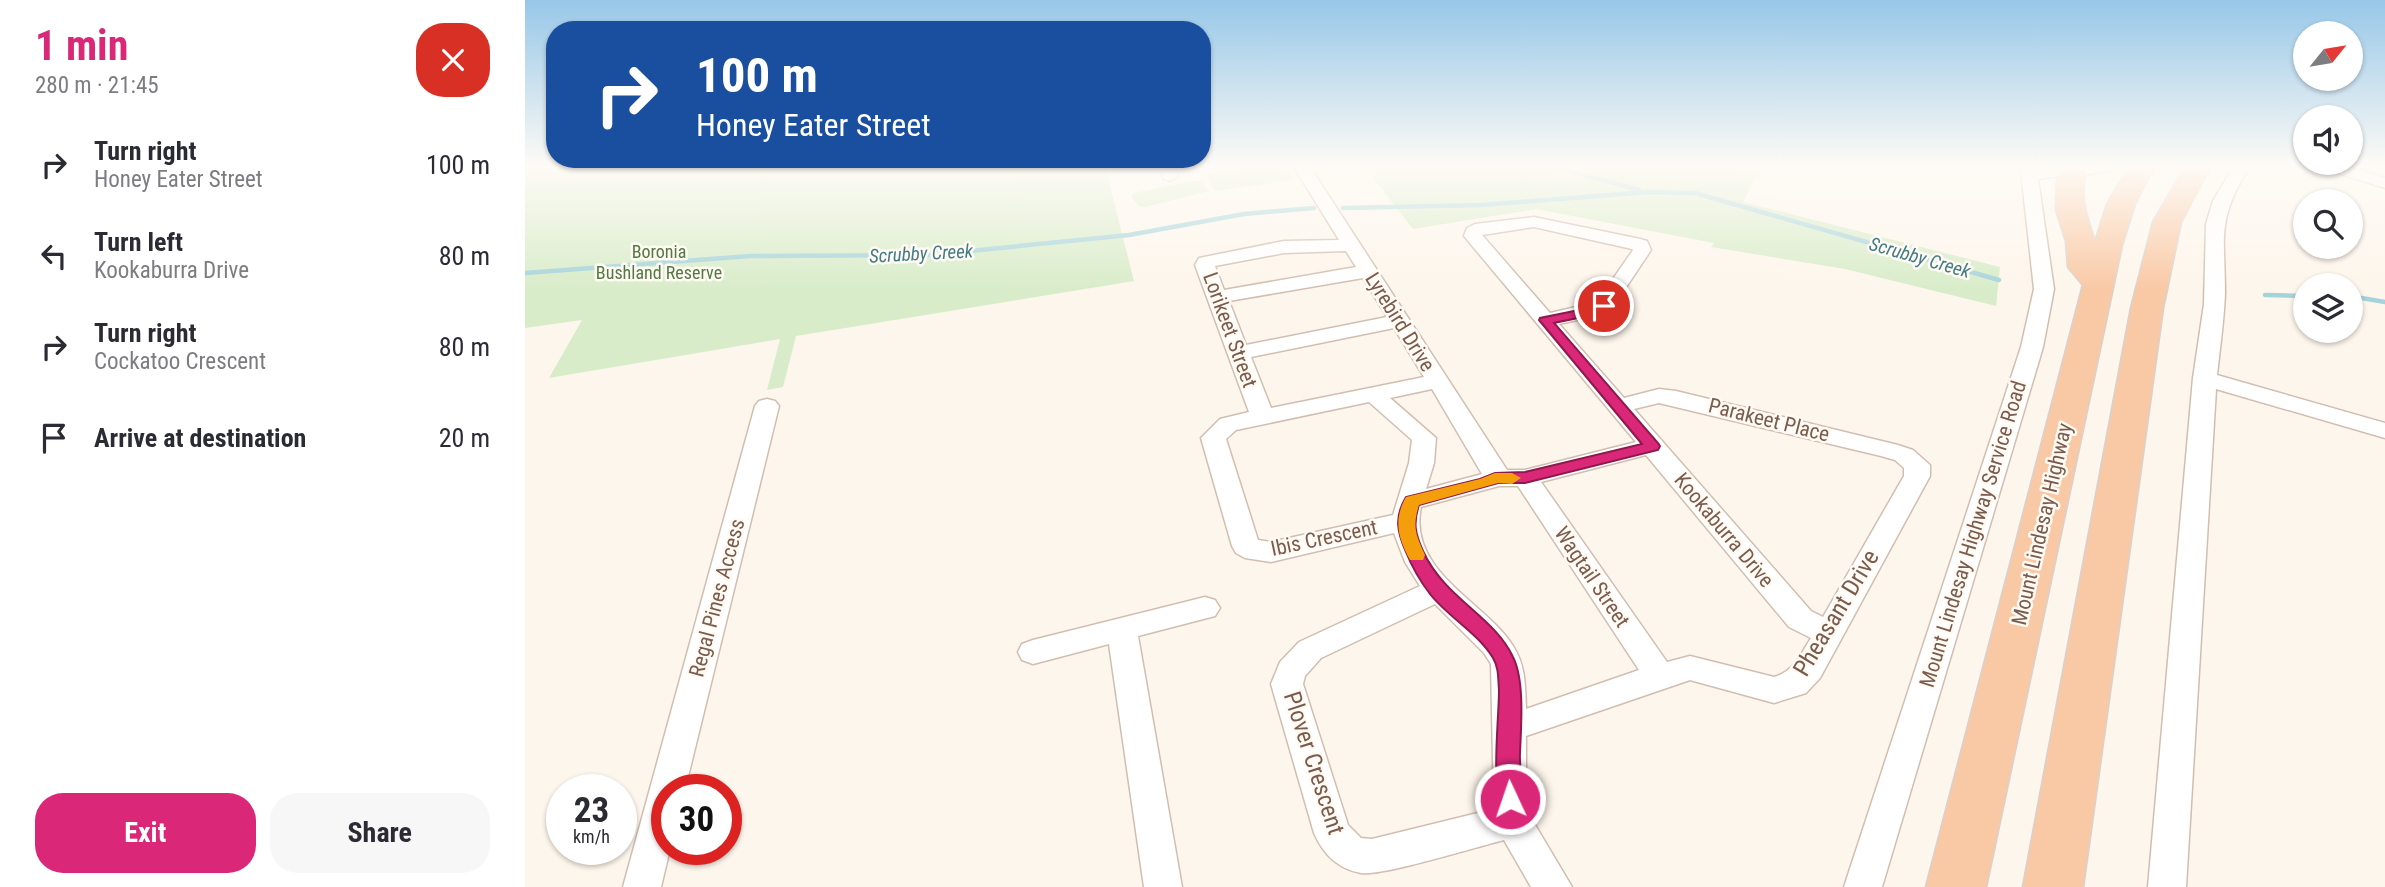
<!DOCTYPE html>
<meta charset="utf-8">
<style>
:root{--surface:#fff;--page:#f7f7f7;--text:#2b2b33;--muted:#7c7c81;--accent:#db2777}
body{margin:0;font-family:"Roboto Condensed",sans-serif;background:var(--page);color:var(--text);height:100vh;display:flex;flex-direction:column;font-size:26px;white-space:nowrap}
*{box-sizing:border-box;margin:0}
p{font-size:23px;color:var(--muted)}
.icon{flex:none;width:38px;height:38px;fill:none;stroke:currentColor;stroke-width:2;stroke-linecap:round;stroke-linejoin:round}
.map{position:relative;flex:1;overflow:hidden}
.side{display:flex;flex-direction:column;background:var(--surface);width:525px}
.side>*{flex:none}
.hud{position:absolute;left:21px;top:21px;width:665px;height:147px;border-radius:28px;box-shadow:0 2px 5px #0004;background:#1a4fa0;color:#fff;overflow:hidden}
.needle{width:46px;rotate:60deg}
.buttons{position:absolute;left:1768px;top:21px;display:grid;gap:14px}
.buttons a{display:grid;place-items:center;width:70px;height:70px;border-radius:50%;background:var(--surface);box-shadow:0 2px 5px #0004;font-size:35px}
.speed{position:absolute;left:21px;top:774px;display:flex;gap:14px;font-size:35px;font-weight:700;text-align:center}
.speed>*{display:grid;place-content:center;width:91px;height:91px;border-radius:50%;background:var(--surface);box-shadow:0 2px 5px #0004;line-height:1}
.speed small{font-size:18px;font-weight:400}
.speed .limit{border:10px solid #d22;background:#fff;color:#111}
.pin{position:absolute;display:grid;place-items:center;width:60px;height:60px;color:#fff;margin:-30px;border:4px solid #fff;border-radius:50%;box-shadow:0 2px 7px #0007}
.me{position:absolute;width:77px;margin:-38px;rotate:357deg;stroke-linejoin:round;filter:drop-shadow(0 0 5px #0008)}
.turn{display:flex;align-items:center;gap:24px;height:147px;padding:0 35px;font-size:32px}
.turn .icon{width:91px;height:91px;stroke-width:2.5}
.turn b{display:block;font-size:49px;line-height:60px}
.round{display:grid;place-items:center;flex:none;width:74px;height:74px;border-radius:28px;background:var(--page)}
.headline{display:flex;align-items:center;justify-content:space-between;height:119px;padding:0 35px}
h1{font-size:42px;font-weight:700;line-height:52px;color:var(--accent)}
.primary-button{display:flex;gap:14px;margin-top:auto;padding:14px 35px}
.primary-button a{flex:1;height:80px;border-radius:28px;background:var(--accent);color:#fff;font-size:28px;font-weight:700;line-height:80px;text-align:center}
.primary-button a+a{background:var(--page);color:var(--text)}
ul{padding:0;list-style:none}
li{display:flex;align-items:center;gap:21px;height:91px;padding:0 35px}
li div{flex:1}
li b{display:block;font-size:26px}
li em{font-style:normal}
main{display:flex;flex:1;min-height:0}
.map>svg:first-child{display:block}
</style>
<main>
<section class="side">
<div class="headline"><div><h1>1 min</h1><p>280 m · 21:45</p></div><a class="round" style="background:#d93025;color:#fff"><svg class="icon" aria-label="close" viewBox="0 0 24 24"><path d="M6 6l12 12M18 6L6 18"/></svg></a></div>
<ul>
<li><svg class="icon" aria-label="right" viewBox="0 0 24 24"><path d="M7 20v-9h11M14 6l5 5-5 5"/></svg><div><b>Turn right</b><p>Honey Eater Street</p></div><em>100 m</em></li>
<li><svg class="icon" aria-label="left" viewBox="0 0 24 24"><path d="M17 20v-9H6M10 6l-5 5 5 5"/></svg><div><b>Turn left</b><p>Kookaburra Drive</p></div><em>80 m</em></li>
<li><svg class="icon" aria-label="right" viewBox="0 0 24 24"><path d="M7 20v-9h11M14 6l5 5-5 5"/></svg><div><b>Turn right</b><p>Cockatoo Crescent</p></div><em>80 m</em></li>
<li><svg class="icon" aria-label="arrive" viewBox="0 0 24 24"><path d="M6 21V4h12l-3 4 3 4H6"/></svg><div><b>Arrive at destination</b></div><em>20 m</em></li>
</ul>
<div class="primary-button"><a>Exit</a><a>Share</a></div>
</section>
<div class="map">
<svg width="1860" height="887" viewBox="0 0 1860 887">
<rect width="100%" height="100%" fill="#fdf6ec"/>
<g fill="#d8ecc9">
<path d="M0 167H580L609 281 271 336 258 387 242 390 255 339 24 378 57 320 0 328Z"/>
<path d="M736 167H760L768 180 690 191 682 175Z"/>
<path d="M840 167H1197L1232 174 1218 202 1475 267 1471 306 1320 269 1186 247 1189 243 1011 209 888 229Z"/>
<path d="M669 181H675L684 191 620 207 614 206 606 196 609 193Z"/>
</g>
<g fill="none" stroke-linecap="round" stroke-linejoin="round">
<g stroke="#a5d3da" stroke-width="4.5">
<path d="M1031 167 1114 190"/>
<path d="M818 208 956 205 1122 192 1170 193 1474 280"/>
<path d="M0 273 225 256 405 255 604 235 719 214 789 208"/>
<path d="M1740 295 1780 296"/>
<path d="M1825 296 1860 302"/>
</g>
<defs>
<g id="minor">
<path d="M633 167H649L653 176 645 181 639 179Z"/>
<path d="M769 167H785L982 470H1000L1111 442 939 236 942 228 950 224 1009 217 1115 239 1122 241 1126 250 1086 310 1080 314 1034 324 1099 398 1134 389 1151 391 1373 445 1388 450 1405 465V476L1295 678 1281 693 1249 703 1165 680 1001 736V788L1006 818 1047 887H1006L979 840C951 847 858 876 836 873 813 869 798 854 789 833L746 684 755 662 774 642 895 586 880 562 869 533 746 562 720 558 711 553 707 546 676 438 695 419 724 412 670 265 674 258 759 241 814 240ZM1009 227 1107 249 1108 250 1072 302 1025 313 957 235ZM821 251 831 267 699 290 690 266 759 253ZM838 278 862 317 721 345 704 301ZM869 328 899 377 746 408 726 357ZM907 389 957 474 901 489 909 463 911 438 865 398ZM844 402 887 440 884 463 868 515 746 542 733 540 701 439 711 430ZM1134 403 1356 456 1370 460 1379 468V476L1298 617 1286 611 1109 409ZM1121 455 1264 627 1286 638C1276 654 1268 672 1249 677L1165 656 1142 662 1016 482ZM974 486H993L1114 670 1001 709C1000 686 1001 666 988 646 962 603 882 572 896 507ZM910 604 959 653 966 664 969 809 847 839 836 838 823 825 778 684 780 676 796 658Z"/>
<path d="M1500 167H1590C1581 176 1530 175 1513 179L1529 289 1518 347 1357 887H1319L1496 347 1509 289 1496 171Z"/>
<path d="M1708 167H1724C1691 222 1700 234 1700 293 1699 320 1695 348 1692 375L1860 423V438L1691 389 1661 887H1623L1668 378 1679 304 1681 224 1688 201Z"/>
<path d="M1801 167H1825L1860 178V188L1803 170Z"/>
<path d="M242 399 250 401 254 406 160 789H142V849H145L136 887H98L230 406 234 401Z"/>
<path d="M680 597 690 600 695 608 690 616 613 636 657 887H619L584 644 508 664 497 660 493 652 497 644 508 640Z"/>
</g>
<g id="trunk">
<path d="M1538 167H1563C1553 194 1561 215 1570 242L1582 204 1604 167H1629L1610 204 1597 245 1461 887H1401L1558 285 1543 267 1541 241 1531 210V183Z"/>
<path d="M1660 167H1685L1656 222 1638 308 1558 887H1498L1606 308 1628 222Z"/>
</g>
</defs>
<use href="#minor" stroke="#d1beb0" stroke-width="3"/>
<use href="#trunk" stroke="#dad1cd" stroke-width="3"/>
<use href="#minor" fill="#fff" fill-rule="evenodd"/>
<use href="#trunk" fill="#f9c8a4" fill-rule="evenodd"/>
</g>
<linearGradient id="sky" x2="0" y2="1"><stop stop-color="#97c7e8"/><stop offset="0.57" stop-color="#fefbf6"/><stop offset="1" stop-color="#fefbf6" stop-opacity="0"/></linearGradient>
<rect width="1860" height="291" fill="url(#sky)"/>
<path fill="#db2777" stroke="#8e194d" stroke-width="2" d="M1079 302 1085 306 1077 313 1029 323 1133 443 1135 446 1133 450 1000 483H973L894 505C888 523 890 533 898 551 920 599 969 616 988 657 1000 681 996 727 995 753 994 769 1000 792 993 806L985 809 977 806C966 783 974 719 974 690 973 679 974 668 968 658 953 633 923 617 905 594 895 581 887 567 881 552 872 532 869 517 881 497L955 479 970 473 1000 472 1117 444 1014 320 1015 318 1069 307Z"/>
<path fill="#f59e0b" d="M970 473H987L996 478 987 484 973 483 894 505C887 527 891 535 900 555L898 560H885C873 538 868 520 881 497L955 479Z"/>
<g text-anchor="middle" stroke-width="5" stroke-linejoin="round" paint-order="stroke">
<g font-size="18" fill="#537a41" stroke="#fffaf3">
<text x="134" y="258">Boronia<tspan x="134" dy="21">Bushland Reserve</tspan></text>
</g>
<g font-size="19" font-style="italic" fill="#437c86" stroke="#fffaf3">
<text transform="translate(396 253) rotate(-3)" y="7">Scrubby Creek</text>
<text transform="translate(1395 257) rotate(16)" y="7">Scrubby Creek</text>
</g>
<g font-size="21" fill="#7a5c4d" stroke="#fffaf3">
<text transform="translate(875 322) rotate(58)" y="7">Lyrebird Drive</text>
<text transform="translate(705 330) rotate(70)" y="7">Lorikeet Street</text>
<text transform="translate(1244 420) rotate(14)" y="7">Parakeet Place</text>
<text transform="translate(1517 524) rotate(-77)" y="7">Mount Lindesay Highway</text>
<text transform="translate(1199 530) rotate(50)" y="7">Kookaburra Drive</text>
<text transform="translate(1448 534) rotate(-73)" y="7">Mount Lindesay Highway Service Road</text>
<text transform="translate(799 538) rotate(-12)" y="7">Ibis Crescent</text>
<text transform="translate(1067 577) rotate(56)" y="7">Wagtail Street</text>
<text transform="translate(192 598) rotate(-75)" y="7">Regal Pines Access</text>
</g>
<g font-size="24" fill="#7a5c4d" stroke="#fffaf3">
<text transform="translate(1311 613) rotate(-59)" y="8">Pheasant Drive</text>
<text transform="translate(789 763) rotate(72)" y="8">Plover Crescent</text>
</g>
</g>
</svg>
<div class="buttons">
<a><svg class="needle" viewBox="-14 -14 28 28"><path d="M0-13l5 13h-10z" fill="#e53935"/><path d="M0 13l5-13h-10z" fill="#7c7c81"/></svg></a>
<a><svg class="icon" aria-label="sound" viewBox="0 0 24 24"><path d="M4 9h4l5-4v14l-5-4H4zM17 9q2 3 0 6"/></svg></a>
<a><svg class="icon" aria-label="search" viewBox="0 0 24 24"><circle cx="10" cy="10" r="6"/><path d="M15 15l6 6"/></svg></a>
<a><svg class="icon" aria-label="layers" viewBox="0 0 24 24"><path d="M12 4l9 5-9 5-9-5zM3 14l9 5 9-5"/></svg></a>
</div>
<div class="speed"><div>23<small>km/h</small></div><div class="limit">30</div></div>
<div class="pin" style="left:1079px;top:306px;background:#d93025"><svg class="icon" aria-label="arrive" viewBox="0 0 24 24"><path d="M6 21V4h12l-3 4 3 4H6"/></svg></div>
<svg class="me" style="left:985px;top:799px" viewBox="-20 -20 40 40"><circle r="17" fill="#db2777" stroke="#fff" stroke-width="3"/><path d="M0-11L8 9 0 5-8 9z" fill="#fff"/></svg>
<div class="hud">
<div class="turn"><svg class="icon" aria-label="right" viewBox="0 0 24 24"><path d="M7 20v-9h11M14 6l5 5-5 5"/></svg><div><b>100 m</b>Honey Eater Street</div></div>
</div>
</div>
</main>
